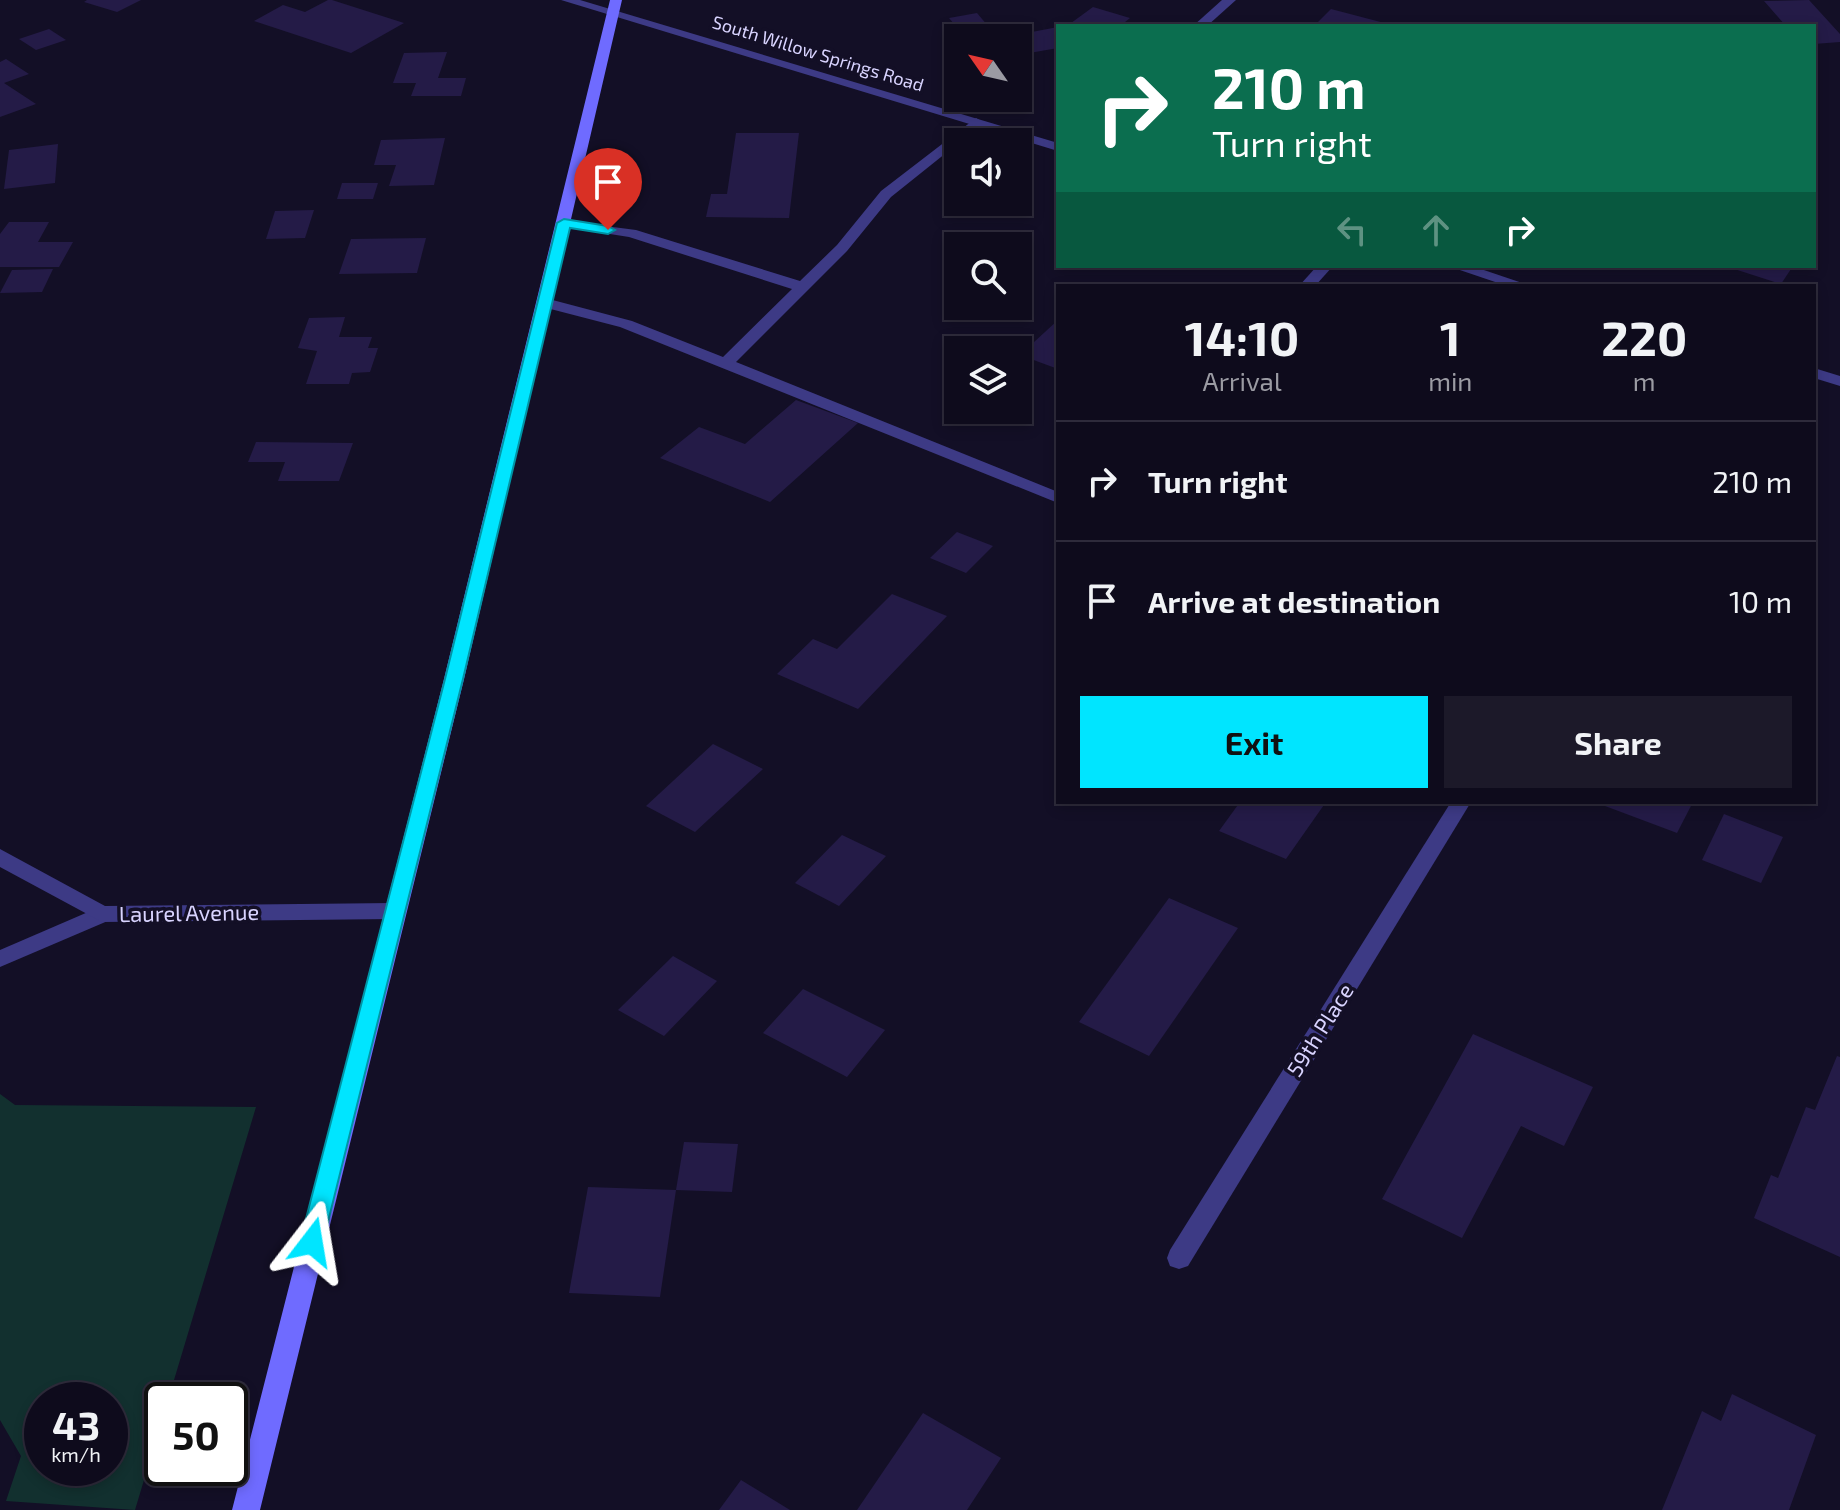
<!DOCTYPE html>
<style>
:root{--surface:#0e0b1c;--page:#1c1929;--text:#f1f3f6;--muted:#9b9ba3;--line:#2e2b3b;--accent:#00e5ff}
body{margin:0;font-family:"Exo 2",sans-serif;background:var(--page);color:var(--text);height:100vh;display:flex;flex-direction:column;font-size:30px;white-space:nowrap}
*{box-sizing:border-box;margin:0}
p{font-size:26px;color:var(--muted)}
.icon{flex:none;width:44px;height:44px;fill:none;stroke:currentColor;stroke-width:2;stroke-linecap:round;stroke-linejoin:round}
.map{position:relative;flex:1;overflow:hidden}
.sheet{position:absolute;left:1056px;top:284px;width:760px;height:520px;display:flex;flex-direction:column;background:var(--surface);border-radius:0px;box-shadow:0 4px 12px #0003,0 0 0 2px var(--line)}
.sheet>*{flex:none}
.hud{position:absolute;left:1056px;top:24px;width:760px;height:244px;border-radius:0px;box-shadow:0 4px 12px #0003,0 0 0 2px var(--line);background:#0b6e4f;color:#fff;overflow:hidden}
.needle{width:52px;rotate:304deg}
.tools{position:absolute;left:944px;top:24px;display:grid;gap:16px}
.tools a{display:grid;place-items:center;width:88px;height:88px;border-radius:0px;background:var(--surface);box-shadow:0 4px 12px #0003,0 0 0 2px var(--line);font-size:40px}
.speed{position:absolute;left:24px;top:1382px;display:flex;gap:16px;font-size:40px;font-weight:700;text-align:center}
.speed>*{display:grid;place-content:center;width:104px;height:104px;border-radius:50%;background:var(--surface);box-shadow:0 4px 12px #0003,0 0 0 2px var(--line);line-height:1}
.speed small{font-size:20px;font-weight:400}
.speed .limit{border:4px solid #111;border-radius:12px;background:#fff;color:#111}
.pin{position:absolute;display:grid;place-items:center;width:68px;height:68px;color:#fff;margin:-82px -34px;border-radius:50% 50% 50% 0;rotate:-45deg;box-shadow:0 0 8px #0007}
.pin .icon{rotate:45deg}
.me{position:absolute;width:88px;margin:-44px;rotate:14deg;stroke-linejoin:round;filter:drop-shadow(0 0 6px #0008)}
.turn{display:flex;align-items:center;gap:28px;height:168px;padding:0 24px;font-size:36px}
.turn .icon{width:104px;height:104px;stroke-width:2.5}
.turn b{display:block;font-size:56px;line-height:68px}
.lanes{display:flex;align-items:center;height:76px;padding:0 24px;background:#0003;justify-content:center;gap:40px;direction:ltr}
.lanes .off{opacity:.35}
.eta{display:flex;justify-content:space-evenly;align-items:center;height:136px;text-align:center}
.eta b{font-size:48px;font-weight:700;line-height:56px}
.cta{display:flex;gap:16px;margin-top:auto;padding:16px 24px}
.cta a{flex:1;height:92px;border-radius:0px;background:var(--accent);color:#111;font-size:32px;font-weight:700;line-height:92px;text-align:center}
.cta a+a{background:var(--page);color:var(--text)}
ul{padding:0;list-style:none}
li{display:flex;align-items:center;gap:24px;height:120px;padding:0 24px;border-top:2px solid var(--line)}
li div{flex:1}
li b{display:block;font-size:30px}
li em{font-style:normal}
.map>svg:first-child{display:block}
</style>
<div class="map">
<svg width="1840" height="1510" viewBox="0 0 1840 1510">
<rect width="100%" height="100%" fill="#130f26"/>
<path fill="#12302f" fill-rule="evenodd" d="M0 1094 15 1105 256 1107 168 1400H162V1420L135 1510 6 1501 21 1456 0 1420ZM110 1400V1468H42V1400Z"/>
<g fill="#241b47">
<path d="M87 0H141L117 12 84 2Z"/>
<path d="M328 0H332L404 23 351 53 254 21 283 5 305 12Z"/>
<path d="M1809 0 1840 34V42L1814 44V26H1786L1764 1Z"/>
<path d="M1093 7 1130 18 1120 26H1067Z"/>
<path d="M1331 9 1392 25V26L1316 24Z"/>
<path d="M977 13 998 38H966L949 18Z"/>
<path d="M1058 27V48L1018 55V38H1001Z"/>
<path d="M49 29 66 40 36 50 19 39Z"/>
<path d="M447 52 438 78H466L461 96H411L416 83H393L404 53Z"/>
<path d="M6 59 29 74 4 83 36 104 0 117V62Z"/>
<path d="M736 133H799L789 218 706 217 711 194H727Z"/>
<path d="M445 138 434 185 389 186 396 165H374L381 140Z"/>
<path d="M58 144 55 183 4 189 9 150Z"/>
<path d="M342 183H378L373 199H337Z"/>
<path d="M314 210 305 238 266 239 275 211Z"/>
<path d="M9 222H49L38 242H73L59 267H0V234Z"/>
<path d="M426 238 417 273 339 274 351 239Z"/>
<path d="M1725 266H1793L1781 284Z"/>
<path d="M53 269 42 292 0 293 12 270Z"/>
<path d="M345 317 339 337H372L368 348H378L370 372 352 373 349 384H306L317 351 298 348 309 318Z"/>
<path d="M1058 320V369L1020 355Z"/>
<path d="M796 400 858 423 770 502 660 458 699 427 745 444Z"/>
<path d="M256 442 353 443 339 481H278L285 462H248Z"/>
<path d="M957 532 993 546 966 573 930 558Z"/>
<path d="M892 594 947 616 858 709 777 674 813 639 837 649Z"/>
<path d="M713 744 763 769 695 832 646 806Z"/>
<path d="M1240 802H1326L1286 859 1219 831Z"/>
<path d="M1607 802H1693L1677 833 1605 806Z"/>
<path d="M1724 814 1783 837 1761 883 1702 860Z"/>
<path d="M842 835 886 856 839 906 795 883Z"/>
<path d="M1169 898 1238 928 1149 1056 1079 1022Z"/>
<path d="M673 956 717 981 664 1036 618 1010Z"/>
<path d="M803 989 885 1030 847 1077 763 1033Z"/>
<path d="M1473 1034 1593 1087 1564 1146 1521 1126 1462 1238 1382 1199Z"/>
<path d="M1837 1056 1840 1057V1257L1754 1218 1771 1175 1778 1178 1806 1107 1815 1110Z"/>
<path d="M684 1142 738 1144 732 1192 676 1190Z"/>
<path d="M588 1187 676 1190 660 1297 569 1293Z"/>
<path d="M1732 1394 1816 1435 1789 1510H1662L1702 1411 1721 1421Z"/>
<path d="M923 1413 1001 1458 967 1510H857Z"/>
<path d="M741 1480 790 1510H719Z"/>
</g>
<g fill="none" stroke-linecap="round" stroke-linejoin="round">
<g fill="#3d3a85" fill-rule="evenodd">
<path d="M976 118 983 122 981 125 891 197 847 251 736 362 1058 492V503L620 327 539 306 537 303 545 298 632 321 723 357 792 289 629 237 559 226V220L636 230 800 281 837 245 881 191Z"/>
<path d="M1317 266H1333L1315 286H1299Z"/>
<path d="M102 906 110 908 113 914 110 920 0 967V950Z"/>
</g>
<g fill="#3d3a85" fill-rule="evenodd">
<path d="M1222 0H1236L1207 26H1193Z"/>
<path d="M1451 802H1471L1188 1266 1179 1269 1170 1266 1167 1258 1170 1250Z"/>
<path d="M0 849 105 906 393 903 401 905 404 911 401 917 393 919 102 922 0 867Z"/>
</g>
<g fill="#3d3a85" fill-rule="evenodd">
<path d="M561 0H580L1058 143V151Z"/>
<path d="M1448 266H1472L1531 286H1507Z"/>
<path d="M1814 368 1840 376V386L1814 378Z"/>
</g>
<path fill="#6f6bff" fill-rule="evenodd" d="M610 0H622L464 679 260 1510H232L444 679Z"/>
</g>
<path fill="#00e5ff" stroke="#0095a6" stroke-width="2" d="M564 219 608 226 615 230 608 234 570 228 463 679 323 1242 320 1249 312 1252 304 1249 300 1242 445 679 557 223Z"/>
<g text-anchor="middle" stroke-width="7" stroke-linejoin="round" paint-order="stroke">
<g font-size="18" fill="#d9d4ff" stroke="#130f26">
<text transform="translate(818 54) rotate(17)" y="6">South Willow Springs Road</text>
</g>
<g font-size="22" fill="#d9d4ff" stroke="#130f26">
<text transform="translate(189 913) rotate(-1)" y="8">Laurel Avenue</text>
<text transform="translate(1320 1030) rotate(-58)" y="8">59th Place</text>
</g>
</g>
</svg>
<div class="tools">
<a><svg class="needle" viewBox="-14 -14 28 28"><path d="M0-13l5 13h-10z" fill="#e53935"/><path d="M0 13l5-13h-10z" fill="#9b9ba3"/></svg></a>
<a><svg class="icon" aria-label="sound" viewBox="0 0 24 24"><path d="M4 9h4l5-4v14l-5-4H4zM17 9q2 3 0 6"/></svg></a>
<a><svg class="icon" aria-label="search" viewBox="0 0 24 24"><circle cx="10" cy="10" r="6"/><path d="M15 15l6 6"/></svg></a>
<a><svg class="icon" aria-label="layers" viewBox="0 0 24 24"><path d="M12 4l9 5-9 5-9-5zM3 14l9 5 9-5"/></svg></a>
</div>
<div class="speed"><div>43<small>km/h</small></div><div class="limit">50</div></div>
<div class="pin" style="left:608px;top:230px;background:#d93025"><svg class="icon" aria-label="arrive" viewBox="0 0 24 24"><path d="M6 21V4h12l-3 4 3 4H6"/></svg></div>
<svg class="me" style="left:312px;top:1242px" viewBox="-20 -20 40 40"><path d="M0-17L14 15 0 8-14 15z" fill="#00e5ff" stroke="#fff" stroke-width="4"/></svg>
<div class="hud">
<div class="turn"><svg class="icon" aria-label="right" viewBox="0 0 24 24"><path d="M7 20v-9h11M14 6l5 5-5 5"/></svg><div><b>210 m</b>Turn right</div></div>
<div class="lanes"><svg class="icon off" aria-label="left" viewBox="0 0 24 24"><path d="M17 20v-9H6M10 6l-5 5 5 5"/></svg><svg class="icon off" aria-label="ahead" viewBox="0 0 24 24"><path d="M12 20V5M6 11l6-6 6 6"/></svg><svg class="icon" aria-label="right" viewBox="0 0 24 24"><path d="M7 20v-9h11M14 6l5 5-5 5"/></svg></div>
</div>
<section class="sheet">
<div class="eta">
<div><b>14:10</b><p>Arrival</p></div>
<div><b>1</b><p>min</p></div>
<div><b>220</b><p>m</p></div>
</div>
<ul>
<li><svg class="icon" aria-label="right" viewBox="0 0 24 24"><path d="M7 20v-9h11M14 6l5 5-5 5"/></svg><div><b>Turn right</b></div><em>210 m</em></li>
<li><svg class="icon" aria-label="arrive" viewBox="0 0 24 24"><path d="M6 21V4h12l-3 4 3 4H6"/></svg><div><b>Arrive at destination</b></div><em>10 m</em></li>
</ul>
<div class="cta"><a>Exit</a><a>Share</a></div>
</section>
</div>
